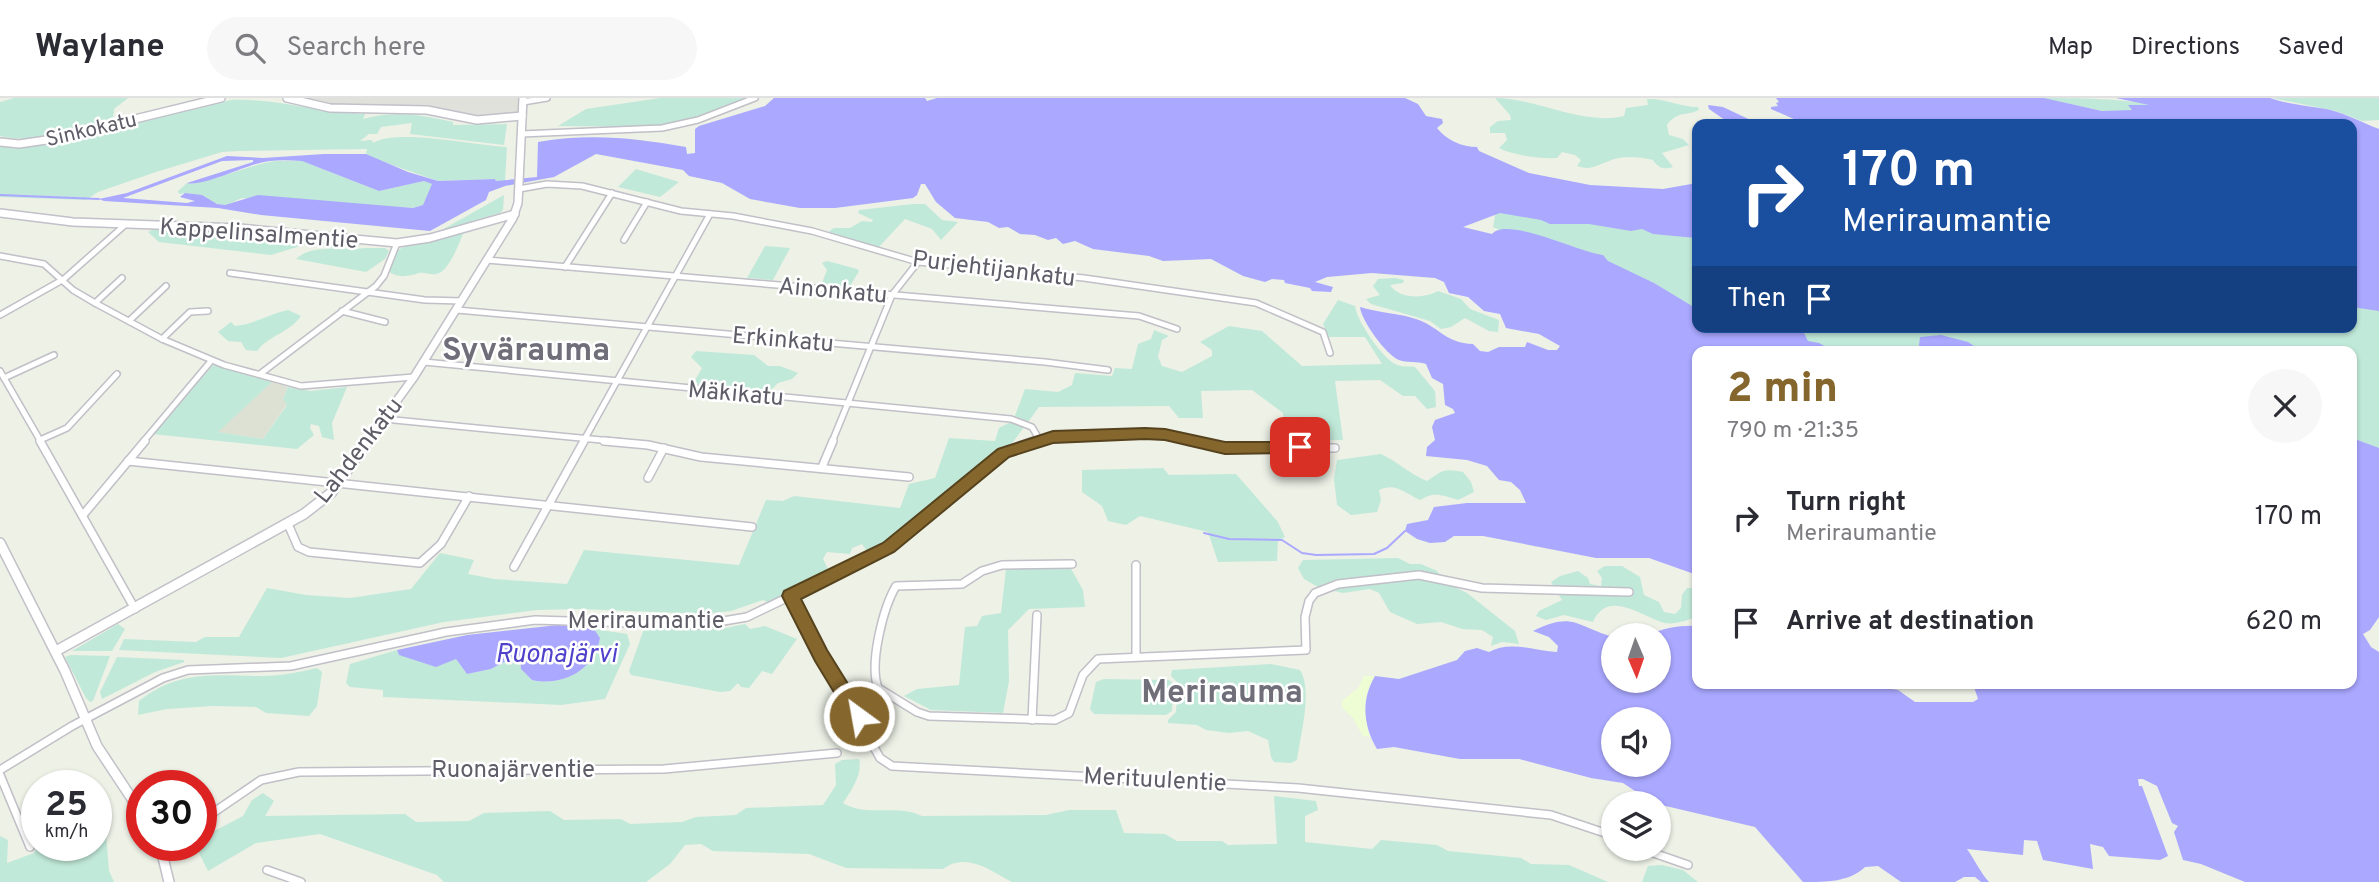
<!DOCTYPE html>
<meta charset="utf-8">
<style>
:root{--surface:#fff;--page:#f7f7f7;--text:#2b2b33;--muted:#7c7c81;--line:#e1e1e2;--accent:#85672e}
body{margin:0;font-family:Overpass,sans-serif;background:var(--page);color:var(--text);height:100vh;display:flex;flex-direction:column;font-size:26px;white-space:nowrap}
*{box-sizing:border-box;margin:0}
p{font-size:23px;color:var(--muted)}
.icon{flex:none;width:38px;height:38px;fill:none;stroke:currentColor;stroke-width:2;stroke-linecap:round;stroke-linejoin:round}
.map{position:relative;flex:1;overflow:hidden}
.drawer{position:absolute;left:1692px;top:248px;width:665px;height:343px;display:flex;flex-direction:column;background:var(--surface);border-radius:14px;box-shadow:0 2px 5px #0004}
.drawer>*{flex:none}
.banner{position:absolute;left:1692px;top:21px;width:665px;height:214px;border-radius:14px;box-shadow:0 2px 5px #0004;background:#1a4fa0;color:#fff;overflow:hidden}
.needle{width:46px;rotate:178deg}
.buttons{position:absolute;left:1601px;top:525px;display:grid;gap:14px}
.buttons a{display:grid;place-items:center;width:70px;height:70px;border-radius:50%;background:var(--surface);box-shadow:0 2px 5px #0004;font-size:35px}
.speed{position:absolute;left:21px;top:672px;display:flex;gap:14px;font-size:35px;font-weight:700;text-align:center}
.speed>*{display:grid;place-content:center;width:91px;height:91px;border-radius:50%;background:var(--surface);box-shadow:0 2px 5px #0004;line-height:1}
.speed small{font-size:18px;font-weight:400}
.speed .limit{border:10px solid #d22;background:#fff;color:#111}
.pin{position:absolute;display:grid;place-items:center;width:60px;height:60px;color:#fff;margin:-30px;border-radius:14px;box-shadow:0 4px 10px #0006}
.me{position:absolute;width:77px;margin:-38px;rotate:328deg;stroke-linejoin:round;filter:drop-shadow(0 0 5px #0008)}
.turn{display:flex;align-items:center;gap:24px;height:147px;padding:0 35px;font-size:32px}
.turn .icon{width:91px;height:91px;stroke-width:2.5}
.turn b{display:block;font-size:49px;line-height:60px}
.then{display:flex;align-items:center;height:66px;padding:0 35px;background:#0003;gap:14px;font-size:26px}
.round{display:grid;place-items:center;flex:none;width:74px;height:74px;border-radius:37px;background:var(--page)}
.head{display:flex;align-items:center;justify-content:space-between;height:119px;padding:0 35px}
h1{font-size:42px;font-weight:800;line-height:52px;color:var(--accent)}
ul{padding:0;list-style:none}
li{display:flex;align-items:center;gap:21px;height:105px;padding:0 35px}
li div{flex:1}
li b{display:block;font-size:26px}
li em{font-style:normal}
header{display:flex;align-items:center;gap:42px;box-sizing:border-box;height:98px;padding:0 35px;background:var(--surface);border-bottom:2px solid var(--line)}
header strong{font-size:33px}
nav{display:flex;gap:38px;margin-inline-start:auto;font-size:24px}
.search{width:490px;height:63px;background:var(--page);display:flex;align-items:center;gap:18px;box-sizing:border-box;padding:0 24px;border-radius:38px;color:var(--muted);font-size:26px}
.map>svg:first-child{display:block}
</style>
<header>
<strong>Waylane</strong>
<div class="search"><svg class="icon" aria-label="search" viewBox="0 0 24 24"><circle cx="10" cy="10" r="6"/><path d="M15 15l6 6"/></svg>Search here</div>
<nav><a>Map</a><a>Directions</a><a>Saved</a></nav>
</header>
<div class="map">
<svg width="2379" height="784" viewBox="0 0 2379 784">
<rect width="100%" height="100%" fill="#edf1e6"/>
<path fill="#e0e1da" d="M287 0H523L522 18 493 22 436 14 367 13Z"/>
<path fill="#dce1d4" d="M272 284 288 289 283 301 287 306 263 341 217 334Z"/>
<g fill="#c1e9d9">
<path d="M14 0H128L114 11 113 22C76 32 38 47 0 38V4Z"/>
<path d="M660 0H751L707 17 657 29 558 28 586 11Z"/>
<path d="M1495 0C1537 0 1581 28 1624 18L1626 10 1648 7 1647 1C1664 0 1680 9 1698 9L1699 12C1686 18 1677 13 1667 27L1669 37 1683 41 1689 47 1662 55 1673 69C1664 72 1658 70 1653 62 1639 59 1622 57 1609 63 1597 67 1591 73 1577 68L1581 62 1575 57 1562 54 1557 60C1541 61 1512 57 1499 50L1507 42 1505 35H1490V29L1498 23 1511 22 1510 17Z"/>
<path d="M2042 0C2068 0 2135 0 2155 9L2112 15Z"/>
<path d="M2272 0H2379V22L2362 23 2336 13Z"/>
<path d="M231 2C277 0 319 15 365 16L363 21C391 12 424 17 453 24V27L507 26 504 47 410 36 412 25 381 29 377 36H369L360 43 372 42 373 45C398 30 476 48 507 49L505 83H496L495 81 438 83 372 60 366 56 367 51 238 53 222 54 156 74 98 94 86 102 0 99V46L14 51 45 47Z"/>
<path d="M275 63H302L379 93 424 83 433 86 423 107 413 110 242 100C237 102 230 106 225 107 211 108 200 92 179 96L178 93 187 85C201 89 254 65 275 63Z"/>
<path d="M636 71 679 84 660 99 618 89Z"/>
<path d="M504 97 503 112 500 115 440 133Z"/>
<path d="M913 106H925L942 122 958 124 941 142 932 131 905 121 878 150 827 135 834 130H850L862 123 872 124 873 122 858 115 859 112Z"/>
<path d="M1497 107 1697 126V218L1493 129Z"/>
<path d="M156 130 265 135 362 148 329 150 310 145 271 157 159 144 148 134Z"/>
<path d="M460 135 463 136C458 147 449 174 436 176 430 177 424 174 419 175 408 178 399 181 388 173L397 153 403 149Z"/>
<path d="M765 148 790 150 773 182 747 180Z"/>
<path d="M366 150H385L389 153 385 161 366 174 296 161C313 145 345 153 366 150Z"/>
<path d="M827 163 857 171 859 173 849 190 822 185 827 172 822 165Z"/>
<path d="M1395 180 1404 182 1403 185 1390 187C1399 201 1424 201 1438 193L1461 201 1470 211 1499 222 1498 234 1489 233 1465 220 1451 229 1441 231 1430 223 1371 206 1366 201 1380 197 1373 188 1378 181Z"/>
<path d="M2352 200 2379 205V499L2352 514V254H1805L1733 229H2352Z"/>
<path d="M1338 202 1355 208C1357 224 1383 261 1397 267 1402 269 1410 268 1415 269L1435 293 1436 309 1427 311 1415 298H1403L1380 282 1335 283 1343 342 1287 343 1283 315 1252 292 1201 293 1203 320H1179L1169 308 1039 309 1013 344 988 360 905 433 869 456 862 446 852 450 850 456 827 454 823 461 830 475 767 504 763 502 731 513 705 516 580 511 537 512 444 524 281 560 119 552 124 541 196 544 205 539H239L267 490 306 497 350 500 411 491 440 455 474 462 468 476 494 481 567 486 584 452 739 467 766 402 783 403 794 398 900 410 909 386 935 380 949 340 995 343 999 330 1013 323 1025 291 1058 294 1072 287 1075 275 1112 278 1115 270 1132 271 1138 246 1151 241 1154 232 1169 238 1162 242 1158 259 1162 268 1182 274 1212 258V252L1200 244 1229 228 1262 233 1302 268 1382 266 1365 239H1329L1323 226Z"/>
<path d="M288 212 301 218C289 235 269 237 257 253L246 252 241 244 228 243 218 234 231 224 235 228C254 226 270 216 288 212Z"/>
<path d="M696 253 754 257 768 268H780L798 275 792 281 778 285 769 294 698 287 695 282 702 270 691 259Z"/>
<path d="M213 267 272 284 218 334 263 341 287 307 283 301 288 289 310 293 347 289 332 325 334 342 322 339 319 328 311 326 310 330 314 337 297 351 152 336Z"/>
<path d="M1381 356C1398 364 1410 376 1427 383 1443 373 1441 370 1463 374L1471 384 1474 394 1458 402C1443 397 1433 393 1420 402 1405 395 1395 384 1379 392L1381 402 1377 414 1351 417 1337 407 1334 381 1337 362Z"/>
<path d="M1163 370 1169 377 1236 376 1278 424 1285 439 1278 443 1277 463 1218 464 1208 434 1140 418 1126 427 1108 423 1102 408 1082 394V372Z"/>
<path d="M1398 460 1410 466H1421L1437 473 1446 485 1467 495 1515 533 1519 546 1502 544 1491 548 1493 539 1482 532 1462 531 1441 524 1417 526 1390 514 1379 495 1370 491 1343 495 1318 489 1304 481 1298 470 1303 462Z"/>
<path d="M1605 468H1622L1640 479 1644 497 1659 504 1664 514 1675 516 1681 510 1682 497 1687 490H1696L1697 519C1688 522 1674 527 1665 525 1642 519 1608 490 1593 524L1564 517 1546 522 1536 518 1539 513 1562 502 1551 484 1560 478 1578 473 1588 480 1590 486 1601 488 1602 480 1597 473Z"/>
<path d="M1070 469 1083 492 1085 509 1029 511 1008 532 1009 583 1003 615 931 612 904 598 917 591 959 587 965 529 977 528 982 518 1001 515 1006 471Z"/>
<path d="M118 526 125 531 112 553H72Z"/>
<path d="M745 526 750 531 765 528 797 541 772 576 762 573 749 590 741 589 738 585 730 593 720 594 631 577 629 573 644 531H721Z"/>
<path d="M594 531 627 536 630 546 605 601 561 607 383 599V592L350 589 346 585 350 566 397 552 399 557 448 563 456 561 467 576 491 571 515 558 520 559 521 571 532 582C562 589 595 572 600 540Z"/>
<path d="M71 557 110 558 93 603 90 604 86 600 65 559Z"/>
<path d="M117 559 184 562V564L155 574 102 601 100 594Z"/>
<path d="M1271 566 1300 572C1313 592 1300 639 1297 662L1291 665 1274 664 1271 659 1268 642 1248 633 1229 635 1206 632 1197 627 1168 625V622L1176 614 1178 585 1171 578 1172 572Z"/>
<path d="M317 570 322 574 317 608 309 618 266 615 256 609 213 608 167 611 138 617 139 603C180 571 216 578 263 578 282 578 299 574 317 570Z"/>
<path d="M1104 581 1169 582 1174 586 1172 613 1166 617 1094 616 1090 611 1096 584Z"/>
<path d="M859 661C863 676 851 693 843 705 867 720 896 705 922 718L1046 717 1069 712H1116L1124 735 1165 736 1177 743H1222L1228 747 1277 746 1274 698 1316 703 1318 712 1305 718V744L1372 751 1381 742 1437 747 1448 753 1521 760 1531 766 1569 767 1608 784H1012C989 772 967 754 943 771L846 770 809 756 713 753 701 746 685 747 670 766 646 784H444L437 777 320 736 256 745 208 773 196 749 201 747V740L243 718 252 702 263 695 274 703 265 718 405 716 416 724 469 723 484 715 550 713 564 722 621 721 630 726 682 724 696 719 736 717 746 710 823 707 836 687 835 666 842 662Z"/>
<path d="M96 718 105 723 109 773 114 784H0V738L8 742 7 765 34 755 39 747H96Z"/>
<path d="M1662 767 1683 772 1698 784H1642L1648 768Z"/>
</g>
<path fill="#effdd5" d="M1364 578H1375C1362 600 1364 615 1370 639L1363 638 1353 620 1342 610V603L1358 590Z"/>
<g fill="#aaa8ff" fill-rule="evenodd">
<path d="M774 0H925L927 3 937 0H1405L1418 6 1426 18 1442 21 1443 25 1437 30C1446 42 1462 49 1477 49L1479 53 1529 75 1590 87 1663 91 1697 85 1696 140 1653 136 1642 131 1631 133 1589 126H1550L1541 122 1500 115 1463 129 1492 136C1507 118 1580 155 1603 157L1608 163 1654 185 1697 211 1698 229H1801L1808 243 1819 245 1835 254H1698L1697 477 1649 460H1596L1483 438H1454L1445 444 1430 445 1417 441 1405 433 1407 426 1428 422 1434 409 1467 405H1526L1520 392 1511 384 1499 382 1487 368 1467 362 1426 358 1427 349 1435 342 1432 329 1435 322 1455 315 1453 311 1445 307 1443 286 1432 280 1426 266C1417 263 1407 265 1399 262 1386 257 1361 222 1360 209 1379 215 1400 215 1419 222 1441 231 1446 245 1473 246L1480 253 1488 254 1499 249H1525L1527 244 1548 252H1557L1560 248 1539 236 1506 230 1500 216 1484 213 1468 199 1449 195 1444 184 1435 180 1372 175 1327 179 1315 184 1333 189 1331 194 1312 193 1310 190 1285 185 1284 182 1272 181 1265 184 1243 178 1211 161 1163 163 1149 158 1093 151 1075 143 1063 146 1056 140 1048 142 1035 137 1020 136 1008 129 999 130 988 124 955 120 936 104 925 86H921L917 97 913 100 835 110H800L750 101 722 85 689 78 683 72 596 56 554 79 505 88 489 94 486 102 430 133 261 117 218 110 104 103 99 101 127 95 227 58 263 60 324 56H366L408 74 438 83 495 81 496 83 537 79 538 44C591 35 634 40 686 49L687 56 695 55V31L699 28 765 8ZM253 62V64L187 85C201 89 240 70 256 66 271 61 287 62 302 63L379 93 424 83 432 86 423 107 413 110 258 97 225 107 217 106 202 97 185 95 180 99 195 103 187 105 123 100 222 63Z"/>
<path d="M1776 0H2044L2102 13 2132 12 2128 7H2149L2116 0H2270C2287 6 2303 7 2320 10 2340 12 2360 24 2379 31V213L2352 209V26H1805L1771 11V9L1778 8 1776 5 1779 4Z"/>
<path d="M1708 7 1723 9 1759 26H1701L1725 22 1709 11Z"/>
<path d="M1941 237 1968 244 1983 254H1934L1919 248 1920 239Z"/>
<path d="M2352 340 2379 350V519L2370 532 2363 536 2371 549 2379 554V784H2245L2201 766 2183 762 2174 734 2178 728 2172 725 2157 688 2143 681H2138L2139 688H2142L2168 758 2160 762 2109 758 2103 749 2090 746 2093 771 2043 762 2037 743 2024 742 2023 757 1967 751C1975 762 1980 774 1989 784H1981L1975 779H1964L1955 784H1901L1878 768 1865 769C1849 784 1827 784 1803 784L1755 729 1653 705 1623 685 1591 680 1519 661H1460L1394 649 1377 651C1363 627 1361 602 1375 578L1399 581 1457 562 1465 553 1477 550 1489 554C1510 542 1534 553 1557 554L1558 548 1549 539 1533 533C1573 513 1576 528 1613 539L1614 583H1659V537H1648C1664 530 1681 527 1697 528L1698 586H1881L1885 590 1898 592 1915 604H1973L1978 601 1973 586H2352ZM1659 621V667H1614V621Z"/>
<path d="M558 527 594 531 600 540C595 572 562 589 532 582L521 571 520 559 515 558 491 571 467 576 456 561 436 569 399 557 397 552 467 537Z"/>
</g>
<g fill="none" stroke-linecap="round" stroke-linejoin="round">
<g stroke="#aaa8ff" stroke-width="2">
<path d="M0 97 99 101"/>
<path d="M1204 435 1229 441 1282 442 1302 455 1316 457 1374 456 1387 450 1405 433"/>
</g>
<defs>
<g id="street-far1">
<path d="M523 4 547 0"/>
<path d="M521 36 662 30 698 22 755 0"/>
<path d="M519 91 547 86 582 88 681 113 733 118 812 133 918 164 1084 180 1256 205 1323 234 1330 255"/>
<path d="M624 142 647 104"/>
<path d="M0 158 44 166 73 192 95 205 162 241 224 267 301 288 414 279"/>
<path d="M487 162 1139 218 1177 231"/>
<path d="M565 169 612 95"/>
<path d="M230 175 425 202 462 203"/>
<path d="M95 205 122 180"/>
<path d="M457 212 1045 264 1108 272"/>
<path d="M342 213 385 224"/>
<path d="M0 217 64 181 126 126"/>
<path d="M129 223 166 188"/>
<path d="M162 241 190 214 208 213"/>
<path d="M424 264 1011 321 1032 329 1039 341"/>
<path d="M0 273 41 344"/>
<path d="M260 276 376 188 384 178 397 145"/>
<path d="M4 280 54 257"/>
<path d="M384 321 622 344"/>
<path d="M40 342 67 330 117 276"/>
<path d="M143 344 211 263"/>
<path d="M583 344 710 116"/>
<path d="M832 344 892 197 918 164"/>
<path d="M1029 344 1039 341 1153 336 1196 344"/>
</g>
<g id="street">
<path d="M40 343 135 511"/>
<path d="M604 343 648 347 701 359 909 379"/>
<path d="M1187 343 1225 350H1335"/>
<path d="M128 363 752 429"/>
<path d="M822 369 833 343"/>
<path d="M648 380 664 350"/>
<path d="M83 417 145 343"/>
<path d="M288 426 298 449 309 454 420 465 441 446 469 398"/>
<path d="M1136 467V558"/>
<path d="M514 469 584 343"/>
<path d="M790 498 880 660 892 668 1298 690 1551 717 1614 738"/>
<path d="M878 590C869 566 883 510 896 488L962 486 982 473 1002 467 1072 466"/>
<path d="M850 604 878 590 917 614 929 618 1055 622 1069 615 1083 577 1098 561 1306 552 1305 519 1309 503 1315 495 1338 486 1419 477 1482 490 1629 494"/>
<path d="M1032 622 1037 517"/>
<path d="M0 672 72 628 163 580 188 572 291 568 446 534 535 522 700 527 747 519 878 456 910 435 992 363 1008 352 1034 343"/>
<path d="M0 677 30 749"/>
<path d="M201 723 261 682 299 674 664 671 837 655"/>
<path d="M1642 751 1688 767"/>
<path d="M267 772 301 784"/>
</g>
<g id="secondary-far1">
<path d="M287 0 330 10 427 12 477 22 522 18"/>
<path d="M0 44 19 46 53 41 221 0"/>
<path d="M0 115 73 124 239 130 397 145 430 140 515 116"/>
<path d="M367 344 414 279 513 120 518 105 523 0"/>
</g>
<g id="secondary">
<path d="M0 445 65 573 97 648 142 716"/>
<path d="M56 553 304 416 331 395 368 343"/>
<path d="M160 747 169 784"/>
</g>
</defs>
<use href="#street-far1" stroke="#c1bfc7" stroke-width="8"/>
<use href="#street" stroke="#c1bfc7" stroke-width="10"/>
<use href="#secondary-far1" stroke="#c2c0c9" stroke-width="10"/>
<use href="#secondary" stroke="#c2c0c9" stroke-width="12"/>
<use href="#street-far1" stroke="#fff" stroke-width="5"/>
<use href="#street" stroke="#fff" stroke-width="7"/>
<use href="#secondary-far1" stroke="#fff" stroke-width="7"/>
<use href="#secondary" stroke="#fff" stroke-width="9"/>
</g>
<path fill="#85672e" stroke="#56431e" stroke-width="2" d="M1145 330 1165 331 1225 344H1300L1308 349 1300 355 1225 356 1165 342 1145 341 1053 345 1009 359 894 454 801 501 827 552 868 618 865 624 859 626 852 624 815 563 782 498 784 493 883 445 998 351 1053 333Z"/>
<g text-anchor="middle" stroke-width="5" stroke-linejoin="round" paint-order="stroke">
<g font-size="21" fill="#5f5d67" stroke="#fff">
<text transform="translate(91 31) rotate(-13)" y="7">Sinkokatu</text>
</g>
<g font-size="24" fill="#5f5d67" stroke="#fff">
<text transform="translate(259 135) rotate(4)" y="8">Kappelinsalmentie</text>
<text transform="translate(994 170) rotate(7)" y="8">Purjehtijankatu</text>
<text transform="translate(833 192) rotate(5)" y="8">Ainonkatu</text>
<text transform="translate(783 241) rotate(5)" y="8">Erkinkatu</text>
<text transform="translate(736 295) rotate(5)" y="8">Mäkikatu</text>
<text transform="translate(358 352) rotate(-52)" y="8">Lahdenkatu</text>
<text x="646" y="530">Meriraumantie</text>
<text x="513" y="679">Ruonajärventie</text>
<text transform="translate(1155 681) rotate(3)" y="8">Merituulentie</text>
</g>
<g font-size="26" font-style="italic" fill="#5041cb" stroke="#fff">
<text x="556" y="564">Ruonajärvi</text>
</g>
<g font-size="32" font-weight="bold" fill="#6f6e79" stroke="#fff">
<text x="526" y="262">Syvärauma</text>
<text x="1222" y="604">Merirauma</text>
</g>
</g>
</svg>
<div class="buttons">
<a><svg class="needle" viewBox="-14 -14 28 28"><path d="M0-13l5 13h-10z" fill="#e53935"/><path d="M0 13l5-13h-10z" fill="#7c7c81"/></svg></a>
<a><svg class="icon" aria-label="sound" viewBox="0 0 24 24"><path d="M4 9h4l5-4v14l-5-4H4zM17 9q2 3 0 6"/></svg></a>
<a><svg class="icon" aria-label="layers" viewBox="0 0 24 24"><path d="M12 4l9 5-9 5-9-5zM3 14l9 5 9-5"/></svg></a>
</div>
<div class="speed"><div>25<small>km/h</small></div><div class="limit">30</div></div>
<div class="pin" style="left:1300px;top:349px;background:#d93025"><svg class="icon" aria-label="arrive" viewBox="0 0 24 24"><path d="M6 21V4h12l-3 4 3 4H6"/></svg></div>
<svg class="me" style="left:859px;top:618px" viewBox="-20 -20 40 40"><circle r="17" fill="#85672e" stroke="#fff" stroke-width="3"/><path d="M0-11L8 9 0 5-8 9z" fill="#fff"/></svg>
<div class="banner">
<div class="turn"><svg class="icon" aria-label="right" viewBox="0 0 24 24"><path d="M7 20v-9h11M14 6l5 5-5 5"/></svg><div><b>170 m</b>Meriraumantie</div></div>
<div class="then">Then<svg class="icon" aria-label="arrive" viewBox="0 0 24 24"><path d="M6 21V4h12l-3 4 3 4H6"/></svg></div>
</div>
<section class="drawer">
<div class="head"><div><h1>2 min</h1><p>790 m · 21:35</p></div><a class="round"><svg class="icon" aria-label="close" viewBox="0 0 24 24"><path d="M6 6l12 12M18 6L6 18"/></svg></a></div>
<ul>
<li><svg class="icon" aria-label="right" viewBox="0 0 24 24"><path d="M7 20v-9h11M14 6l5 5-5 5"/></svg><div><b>Turn right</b><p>Meriraumantie</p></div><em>170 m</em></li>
<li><svg class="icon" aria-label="arrive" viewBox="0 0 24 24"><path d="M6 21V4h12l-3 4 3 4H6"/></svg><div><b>Arrive at destination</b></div><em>620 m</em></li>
</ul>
</section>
</div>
